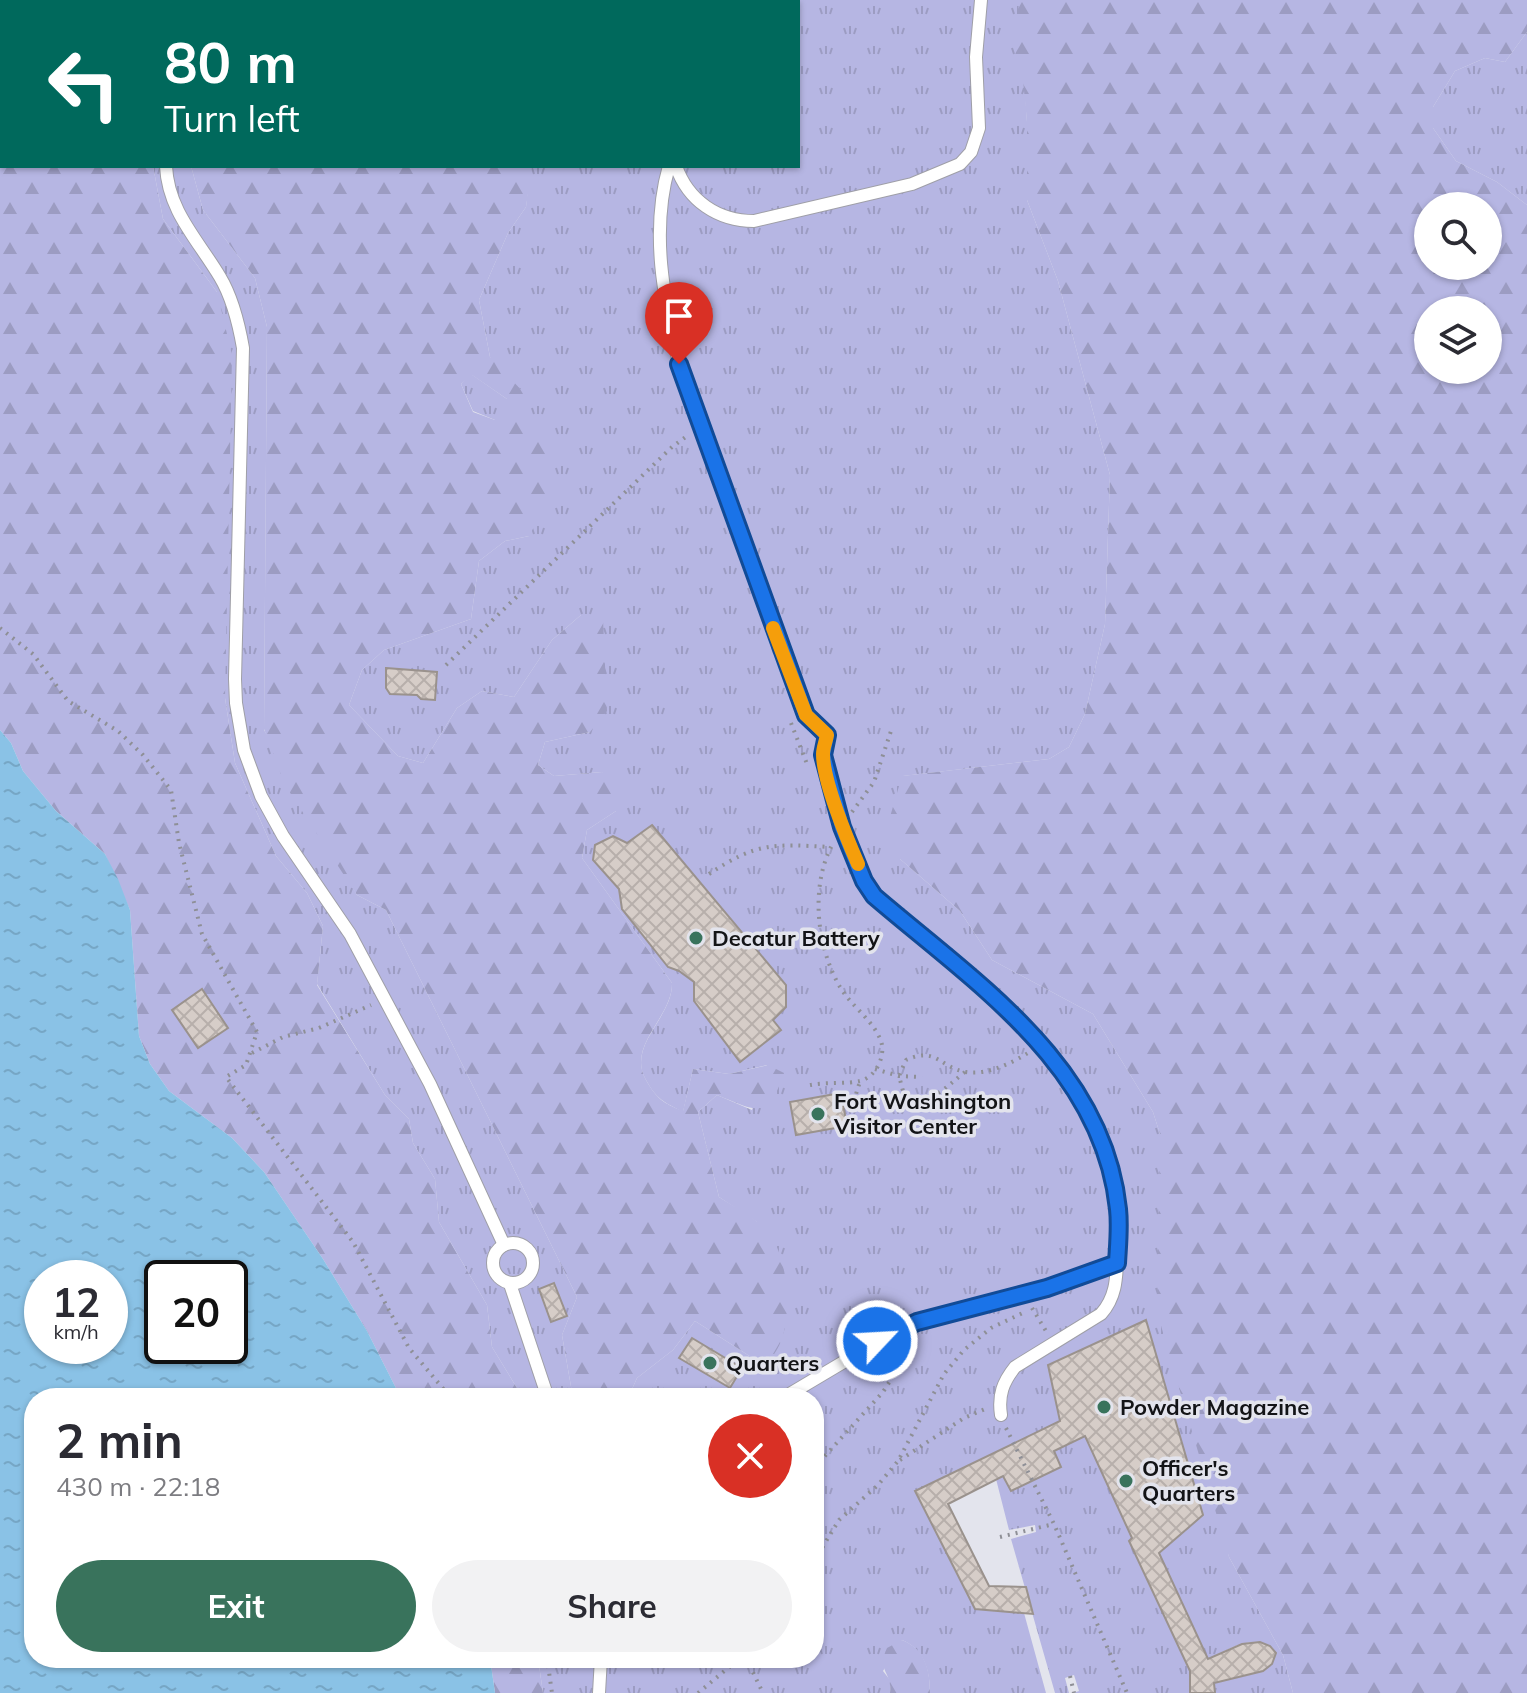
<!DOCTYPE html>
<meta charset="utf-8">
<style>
:root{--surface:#fff;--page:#f2f2f3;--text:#2b2b33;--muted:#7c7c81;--accent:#39735c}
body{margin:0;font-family:Mulish,sans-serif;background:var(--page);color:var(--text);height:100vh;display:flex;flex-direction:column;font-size:30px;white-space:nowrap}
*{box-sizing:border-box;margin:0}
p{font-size:26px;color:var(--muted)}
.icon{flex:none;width:44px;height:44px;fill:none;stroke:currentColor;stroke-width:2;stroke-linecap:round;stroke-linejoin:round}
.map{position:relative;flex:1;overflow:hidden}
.panel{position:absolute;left:24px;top:1388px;width:800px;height:280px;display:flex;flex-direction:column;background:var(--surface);border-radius:32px;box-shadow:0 2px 6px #0004}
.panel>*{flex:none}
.hud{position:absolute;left:0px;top:0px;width:800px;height:168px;box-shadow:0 2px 6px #0004;background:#00695c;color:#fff;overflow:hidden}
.controls{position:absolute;left:1414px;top:192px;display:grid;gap:16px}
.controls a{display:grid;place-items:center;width:88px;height:88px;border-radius:50%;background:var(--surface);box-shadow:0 2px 6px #0004;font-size:40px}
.speed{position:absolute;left:24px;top:1260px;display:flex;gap:16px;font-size:40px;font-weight:700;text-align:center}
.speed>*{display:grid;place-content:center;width:104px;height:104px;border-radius:50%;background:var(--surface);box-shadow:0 2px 6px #0004;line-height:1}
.speed small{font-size:20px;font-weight:400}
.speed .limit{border:4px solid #111;border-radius:12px;background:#fff;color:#111}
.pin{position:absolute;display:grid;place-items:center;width:68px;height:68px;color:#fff;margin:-82px -34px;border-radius:50% 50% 50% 0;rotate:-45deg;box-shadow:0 0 8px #0007}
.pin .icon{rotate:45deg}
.me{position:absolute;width:88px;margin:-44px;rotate:65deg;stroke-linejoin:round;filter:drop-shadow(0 0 6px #0008)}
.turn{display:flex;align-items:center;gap:28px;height:168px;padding:0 32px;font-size:36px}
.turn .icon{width:104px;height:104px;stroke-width:2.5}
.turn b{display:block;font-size:56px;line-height:68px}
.round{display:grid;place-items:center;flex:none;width:84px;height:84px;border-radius:42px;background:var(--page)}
.headline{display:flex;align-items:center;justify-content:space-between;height:136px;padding:0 32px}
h1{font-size:48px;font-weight:700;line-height:60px}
.button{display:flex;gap:16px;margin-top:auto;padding:16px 32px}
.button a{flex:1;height:92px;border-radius:48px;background:var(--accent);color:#fff;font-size:32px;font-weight:700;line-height:92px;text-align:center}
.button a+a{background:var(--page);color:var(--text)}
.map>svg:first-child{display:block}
</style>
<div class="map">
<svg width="1527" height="1693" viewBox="0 0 1527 1693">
<defs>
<pattern id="grass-tufts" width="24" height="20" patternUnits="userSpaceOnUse" patternTransform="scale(2)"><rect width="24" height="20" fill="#b6b6e3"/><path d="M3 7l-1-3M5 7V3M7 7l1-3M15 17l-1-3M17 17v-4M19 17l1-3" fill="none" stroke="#9c9cc2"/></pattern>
<pattern id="forest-firs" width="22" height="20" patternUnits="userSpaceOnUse" patternTransform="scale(2)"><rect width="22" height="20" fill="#b6b6e3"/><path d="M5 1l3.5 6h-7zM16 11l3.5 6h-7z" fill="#9c9cc2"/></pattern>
<pattern id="water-ripples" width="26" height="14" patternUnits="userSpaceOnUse" patternTransform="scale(2)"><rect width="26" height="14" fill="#8ac2e6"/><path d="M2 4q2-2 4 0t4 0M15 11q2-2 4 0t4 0" fill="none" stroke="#76a6c5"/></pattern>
<pattern id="building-cross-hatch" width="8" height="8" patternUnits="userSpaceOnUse" patternTransform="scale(2)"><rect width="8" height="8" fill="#d6cdc8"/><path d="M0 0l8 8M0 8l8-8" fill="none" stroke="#b7afab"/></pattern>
</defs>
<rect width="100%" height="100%" fill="#e3e4ed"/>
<g fill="url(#grass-tufts)">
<path d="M618 0H1019L1027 122V200L1058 281 1110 475 1105 624 1085 714 1069 747 1049 759 903 776 900 859 960 911 992 960 1093 1014 1153 1112 1160 1134 1229 1557 1283 1655 1293 1693H1215L1214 1682C1236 1677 1268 1677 1276 1653 1258 1630 1230 1649 1208 1659L1159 1553 1203 1515 1146 1320 1048 1365 1060 1421 915 1491 975 1609 1024 1613 1046 1693H930C930 1670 924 1649 902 1640L883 1671 890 1680V1693H543L538 1658H814V1398H628L637 1378 673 1350 695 1321 751 1357 757 1222 719 1197 698 1112 717 1095 752 1110 767 1065 729 1074 693 1069 683 1112C664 1102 657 1100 646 1080 626 1045 673 1018 672 983L582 858 587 830 616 811 602 772 554 776 538 765 545 742 590 732 581 615 552 640 514 697 482 691 457 708 423 763 398 756 349 705 362 670 384 650 471 619 479 561 505 541 529 536 528 420H495L473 411 461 384 471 374 507 399 490 357 479 300 508 233 526 207 530 168 532 166H798V2H617Z"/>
<path d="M1527 32V205L1497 182 1456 161 1433 128V107L1455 71 1485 58 1505 62Z"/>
<path d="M153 166H191L203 210 255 278 267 327 264 730 357 895 386 910 577 1297 562 1335 573 1398H523L492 1347 487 1305 439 1222 435 1179 413 1143 409 1119 385 1095 317 984 323 926 307 893 276 856 235 763 225 698 217 292 163 219Z"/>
<path d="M1089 1434 1168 1514 1129 1542 1190 1671V1693H1073L1079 1691 1074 1675 1065 1678 1069 1693H1055L1011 1539 1036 1532 1035 1525 1009 1530 996 1479 1003 1475 1011 1491 1046 1473 1054 1451Z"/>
</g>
<g fill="url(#forest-firs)" fill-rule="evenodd">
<path d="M0 0H218L2 2V166H153L163 219 217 292 232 355 225 698 235 763 276 856 307 893 323 926 317 985 385 1095 409 1119 413 1143 435 1179 439 1222 487 1305 492 1347 523 1398H401L367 1331 323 1259 264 1172 232 1138 169 1091 150 1064 139 1036 130 910 105 854 56 811 23 771 11 743 0 730Z"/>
<path d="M259 0H618L258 2Z"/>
<path d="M1019 0H1527V32L1505 62 1485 58 1455 71 1433 107V128L1456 161 1497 182 1527 205V1693H1293L1283 1655 1229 1557 1157 1312 1160 1134 1153 1112 1093 1014 992 960 960 911 900 859 887 827 902 776 1049 759 1069 747 1085 714 1105 624 1110 475 1058 281 1027 200V122L1022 69 1015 59ZM1428 206H1488V266H1428ZM1428 310H1488V370H1428Z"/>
<path d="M191 166H532L526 207 508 233 479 300 490 357 526 395 507 399 472 375 461 384 473 412 495 420H528L536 427 547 451V503L529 536 505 541 479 561 471 619 384 650 362 670 349 705 398 756 423 763 457 708 482 691 514 697 552 640 581 615 603 619 607 711 590 732 545 742 538 765 554 776 602 772 623 789 616 811 587 830 582 858 672 983C673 1017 626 1045 646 1080 657 1099 663 1103 683 1111L693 1069 729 1074 768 1065 784 1073C768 1121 756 1111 717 1095L698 1112 719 1197C739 1210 766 1222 776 1245 790 1275 794 1335 770 1359L751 1357 695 1321 673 1350 637 1378 628 1398H573L562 1335 577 1297 386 910 357 895 285 785 264 729 267 327 255 278 203 210Z"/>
<path d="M902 1640C925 1649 930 1669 930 1693H890C893 1673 876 1671 887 1648Z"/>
<path d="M490 1658H538L543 1693H495Z"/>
</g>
<path fill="url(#water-ripples)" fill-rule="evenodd" d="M0 730 11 743 23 771 56 811 105 854 118 879 130 910 139 1036 150 1064 169 1091 232 1138 264 1172 323 1259 367 1331 401 1398H34V1658H490L495 1693H0ZM42 1278H110V1346H42ZM162 1278H230V1346H162Z"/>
<g fill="url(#building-cross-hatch)" stroke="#9a928d" stroke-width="2">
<path d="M386 668 437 672 435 700 421 699 417 695 390 694 386 688Z"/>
<path d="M652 825 786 985V1007L773 1020 781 1030 740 1062 694 1001V982L679 971 668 967 622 909 619 889 593 860 595 845 613 836 627 843Z"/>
<path d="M202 989 228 1028 198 1048 172 1010Z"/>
<path d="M841 1093 847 1126 796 1135 790 1102Z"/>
<path d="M554 1283 567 1316 551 1322 539 1289Z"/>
<path d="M1146 1320 1203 1515 1159 1553 1208 1659 1242 1644 1260 1642 1270 1646 1276 1653 1272 1664 1263 1671 1214 1683 1215 1693H1190V1671L1129 1541 1132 1538 1085 1436 1054 1451 1061 1467 1011 1491 1003 1476 948 1504 989 1586 1026 1587 1033 1614 975 1609 915 1491 1060 1421 1048 1365Z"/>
<path d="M692 1338 742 1368 730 1388 679 1358Z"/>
</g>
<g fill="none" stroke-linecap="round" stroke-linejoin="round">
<defs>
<g id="lane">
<path d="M242 2 243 0"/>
<path d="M728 2 729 0"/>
<path d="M166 166C168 211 198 240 220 277 232 297 239 325 243 348L235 679 236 703 244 750 261 796 283 836 350 934 430 1084 504 1245"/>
<path d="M669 166C650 232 664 299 679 364L806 715 827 735C826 741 823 748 823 754 823 785 857 870 874 896 983 989 1127 1082 1118 1245 1116 1271 1119 1294 1101 1314L1015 1367C1003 1382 998 1395 1001 1415"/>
<path d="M676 166C688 201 718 221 754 221L912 184 960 164 971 152 979 128 976 57 981 0"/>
<circle cx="513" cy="1263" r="20"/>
<path d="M510 1284 548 1398"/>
<path d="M783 1398 899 1329 978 1305 1047 1288 1117 1263"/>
<path d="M599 1693 601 1658"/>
</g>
</defs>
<use href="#lane" stroke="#9f9fa7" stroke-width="14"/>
<g stroke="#8e8f96" stroke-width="4" stroke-dasharray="2 6" stroke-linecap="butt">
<path d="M0 628 33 654 68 701 118 731 143 755 171 790 179 843 202 934 257 1032 246 1065 226 1077 353 1242 409 1348 451 1398"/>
<path d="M446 665 672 447 687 436"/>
<path d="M791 723 807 764"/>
<path d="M852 812 874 782 892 728"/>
<path d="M709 874C757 842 774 844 830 847"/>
<path d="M252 1053 283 1037 319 1028 371 1005"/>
<path d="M875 1069 899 1076 922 1077"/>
<path d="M965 1072C943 1089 930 1108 903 1091L899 1076 906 1060C937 1046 940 1068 966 1072 987 1075 1010 1064 1028 1053"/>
<path d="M810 1085C826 1082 847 1084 860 1081 876 1077 886 1056 881 1041 873 1020 851 1006 840 987 816 946 810 885 833 843"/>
<path d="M849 1133C854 1117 852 1102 860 1082"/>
<path d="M1032 1308 1046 1331"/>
<path d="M1006 1428 1054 1524 1127 1693"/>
<path d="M900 1460 964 1418 985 1409"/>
<path d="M814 1468 883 1392 917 1339"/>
<path d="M1000 1537 1054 1524"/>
<path d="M814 1561 839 1520 878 1485 898 1461 944 1374 964 1350 991 1328 1027 1311"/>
<path d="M547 1658 552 1693"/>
<path d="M746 1658 763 1693"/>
<path d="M1070 1676 1074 1693"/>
<path d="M698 1693 740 1658"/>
</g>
<use href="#lane" stroke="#fff" stroke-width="12"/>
</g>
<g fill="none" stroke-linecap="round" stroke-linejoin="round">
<defs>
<path id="route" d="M679 364 806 715 827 735 823 755 842 827 864 881 874 896C974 982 1103 1065 1118 1209 1120 1227 1118 1245 1117 1263L1047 1288 917 1322 877 1341"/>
</defs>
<use href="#route" stroke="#114b97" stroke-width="20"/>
<use href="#route" stroke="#1a73e8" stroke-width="14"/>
<path stroke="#f59e0b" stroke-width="14" d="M773 628 806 715 827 735C826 741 823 748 823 754 823 781 847 839 858 864"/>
</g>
<g fill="#39735c" stroke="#e3e4ed" stroke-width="3">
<circle cx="696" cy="938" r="8"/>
<circle cx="818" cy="1114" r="8"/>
<circle cx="710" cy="1363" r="8"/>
<circle cx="1104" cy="1407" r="8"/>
<circle cx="1126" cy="1481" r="8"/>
</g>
<g text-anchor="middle" stroke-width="7" stroke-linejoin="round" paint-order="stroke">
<g font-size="22" font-weight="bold" fill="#131417" stroke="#e3e4ed" text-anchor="start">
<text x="712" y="946">Decatur Battery</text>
<text x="834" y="1109">Fort Washington<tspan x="834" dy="25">Visitor Center</tspan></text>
<text x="726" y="1371">Quarters</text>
<text x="1120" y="1415">Powder Magazine</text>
<text x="1142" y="1476">Officer's<tspan x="1142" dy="25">Quarters</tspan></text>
</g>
</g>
</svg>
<div class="controls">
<a><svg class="icon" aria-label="search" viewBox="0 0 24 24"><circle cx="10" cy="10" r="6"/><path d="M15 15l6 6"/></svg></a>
<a><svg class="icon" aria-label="layers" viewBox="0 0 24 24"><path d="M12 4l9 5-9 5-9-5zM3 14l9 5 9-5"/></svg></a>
</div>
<div class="speed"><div>12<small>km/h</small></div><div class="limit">20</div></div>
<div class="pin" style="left:679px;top:364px;background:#d93025"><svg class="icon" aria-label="arrive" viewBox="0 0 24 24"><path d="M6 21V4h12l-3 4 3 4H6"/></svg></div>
<svg class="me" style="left:877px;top:1341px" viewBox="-20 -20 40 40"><circle r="17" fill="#1a73e8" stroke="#fff" stroke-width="3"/><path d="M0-11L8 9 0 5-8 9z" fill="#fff"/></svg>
<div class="hud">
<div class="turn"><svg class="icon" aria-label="left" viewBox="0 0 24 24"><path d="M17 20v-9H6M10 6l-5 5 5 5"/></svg><div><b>80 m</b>Turn left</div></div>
</div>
<section class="panel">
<div class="headline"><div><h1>2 min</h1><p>430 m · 22:18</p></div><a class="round" style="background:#d93025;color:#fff"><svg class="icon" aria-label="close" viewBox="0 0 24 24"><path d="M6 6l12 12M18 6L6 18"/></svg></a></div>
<div class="button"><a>Exit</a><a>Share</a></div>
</section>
</div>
